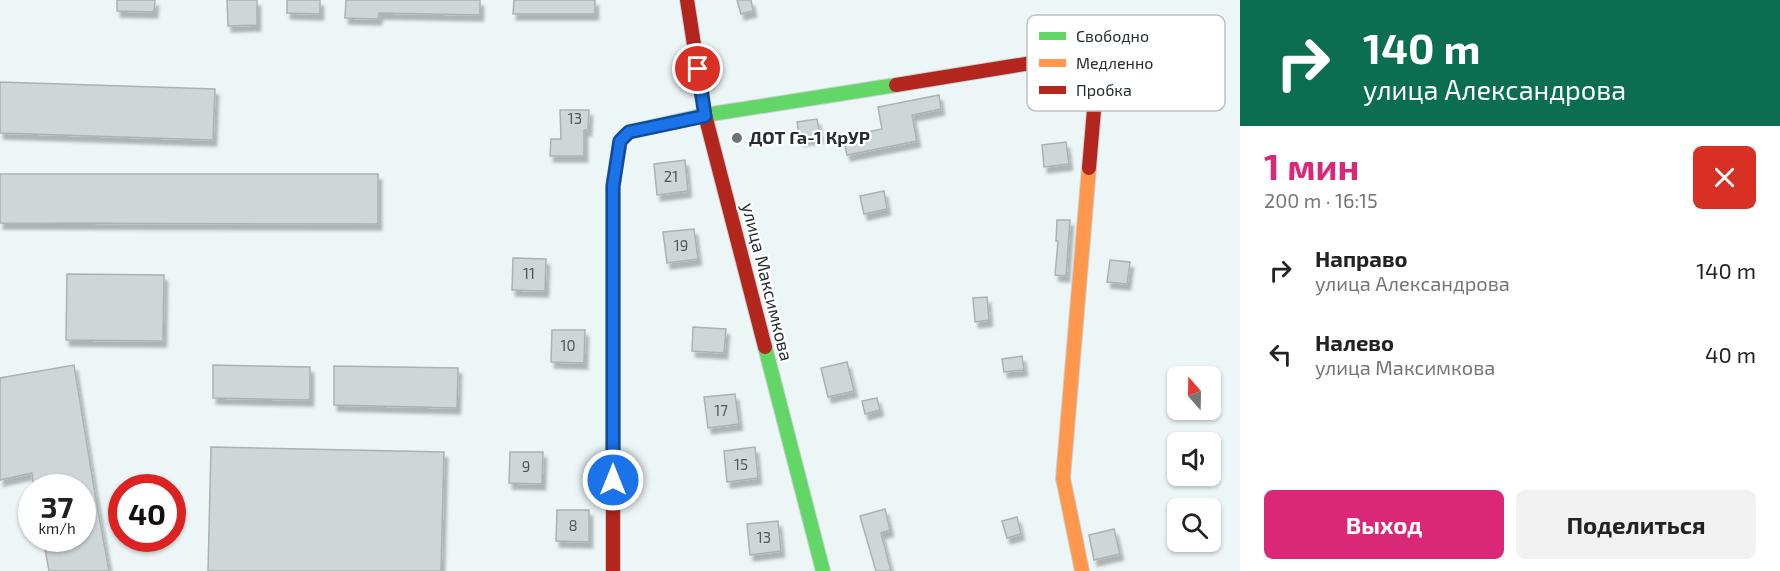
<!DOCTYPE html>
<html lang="ru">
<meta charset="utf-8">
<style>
:root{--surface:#fff;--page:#f2f2f2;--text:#222;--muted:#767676;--accent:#db2777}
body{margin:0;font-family:"Exo 2",sans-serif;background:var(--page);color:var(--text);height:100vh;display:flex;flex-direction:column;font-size:22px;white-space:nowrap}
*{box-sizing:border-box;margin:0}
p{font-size:20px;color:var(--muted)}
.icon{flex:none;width:33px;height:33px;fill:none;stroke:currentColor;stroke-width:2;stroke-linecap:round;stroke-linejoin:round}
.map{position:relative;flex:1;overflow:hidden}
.drawer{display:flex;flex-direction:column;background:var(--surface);width:540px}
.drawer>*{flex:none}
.guide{background:#0b6e4f;color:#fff;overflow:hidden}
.needle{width:39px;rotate:340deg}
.tools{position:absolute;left:1167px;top:366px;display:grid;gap:12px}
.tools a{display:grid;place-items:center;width:54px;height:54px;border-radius:9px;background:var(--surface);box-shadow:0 2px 4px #0004;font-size:30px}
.speed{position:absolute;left:18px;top:474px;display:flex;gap:12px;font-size:30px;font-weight:700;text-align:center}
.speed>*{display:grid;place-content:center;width:78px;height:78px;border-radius:50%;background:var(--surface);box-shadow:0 2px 4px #0004;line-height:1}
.speed small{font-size:15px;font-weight:400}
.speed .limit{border:9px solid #d22;background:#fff;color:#111}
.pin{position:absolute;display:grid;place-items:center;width:51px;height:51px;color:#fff;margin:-26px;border:3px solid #fff;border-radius:50%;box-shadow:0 2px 6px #0007}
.me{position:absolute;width:66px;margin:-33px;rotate:0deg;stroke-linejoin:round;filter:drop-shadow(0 0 4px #0008)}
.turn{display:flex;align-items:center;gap:21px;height:126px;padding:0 24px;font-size:27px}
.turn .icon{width:78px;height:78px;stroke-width:2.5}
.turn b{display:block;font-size:42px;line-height:51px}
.round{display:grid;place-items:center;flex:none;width:63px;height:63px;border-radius:9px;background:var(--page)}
.overview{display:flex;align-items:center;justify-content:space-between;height:102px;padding:0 24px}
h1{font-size:36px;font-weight:700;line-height:45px;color:var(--accent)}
.button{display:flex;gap:12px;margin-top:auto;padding:12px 24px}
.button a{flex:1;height:69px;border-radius:9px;background:var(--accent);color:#fff;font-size:24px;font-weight:700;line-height:69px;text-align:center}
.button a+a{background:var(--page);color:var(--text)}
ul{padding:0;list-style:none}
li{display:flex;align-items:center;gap:18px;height:84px;padding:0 24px}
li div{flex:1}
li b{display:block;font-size:22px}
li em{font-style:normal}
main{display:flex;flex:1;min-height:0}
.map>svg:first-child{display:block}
</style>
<main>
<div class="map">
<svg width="1240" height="571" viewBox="0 0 1240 571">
<defs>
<filter id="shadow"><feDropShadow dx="3.5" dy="6" stdDeviation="1.5" flood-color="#0004"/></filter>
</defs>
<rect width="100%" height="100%" fill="#ecf6f7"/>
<g fill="#cfd6d8" stroke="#abb2b3" stroke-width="1.5" filter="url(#shadow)">
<path d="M117 0H155L154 12 117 11Z"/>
<path d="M227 0H257V25L228 26Z"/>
<path d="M287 0H320V14L287 13Z"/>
<path d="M346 0H480V15L379 13 378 19 345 18Z"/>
<path d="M514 0H595V14H513Z"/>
<path d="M737 0H751L753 11 741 14Z"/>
<path d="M0 82 215 89 213 140 0 133Z"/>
<path d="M939 95 941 109 912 115 917 141 847 155 843 137 882 129 878 107Z"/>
<path d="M560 110H589L588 130H584V156H550L551 139H561Z"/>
<path d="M817 119 820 137 800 140 797 122Z"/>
<path d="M1066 142 1069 164 1044 167 1042 145Z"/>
<path d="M685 160 688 191 657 195 654 164Z"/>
<path d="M0 174H378V224L0 223Z"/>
<path d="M884 191 887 209 864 214 860 196Z"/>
<path d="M1057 220H1070L1066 276 1055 275 1058 241H1056Z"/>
<path d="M694 229 698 259 667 263 663 232Z"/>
<path d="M513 258 546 259 545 291 512 290Z"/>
<path d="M1110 260 1130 262 1127 284 1107 282Z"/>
<path d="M67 274 164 275 163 341 66 340Z"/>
<path d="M987 297 989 320 975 322 973 298Z"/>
<path d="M693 327 726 329 724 353 692 351Z"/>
<path d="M552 330H585L584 363 551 362Z"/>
<path d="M1022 356 1024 370 1004 372 1002 359Z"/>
<path d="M847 362 854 391 828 397 821 368Z"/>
<path d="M74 365 94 488 109 571H49L43 538H82V488H34L32 473 0 480V378Z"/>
<path d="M213 365 310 367V400L213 398Z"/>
<path d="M334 366 458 368 457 408 334 405Z"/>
<path d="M735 394 739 424 708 428 704 397Z"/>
<path d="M877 398 880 410 865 414 862 401Z"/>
<path d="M211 447 444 452 441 571H208Z"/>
<path d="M755 447 758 478 727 482 724 451Z"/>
<path d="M510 452H543L542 484 509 483Z"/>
<path d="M885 509 890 530 881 533 891 571H876L860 516Z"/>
<path d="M557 510H589V542L556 541Z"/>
<path d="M1017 517 1021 534 1007 538 1002 521Z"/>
<path d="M778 521 781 551 750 555 747 524Z"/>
<path d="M1114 529 1120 554 1094 560 1089 535Z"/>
</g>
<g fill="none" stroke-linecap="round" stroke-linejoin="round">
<defs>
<g id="fast">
<path d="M613 293V186L620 141 629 132 705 115 896 85"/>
<path d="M765 347 823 571"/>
</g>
<path id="slow" d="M1082 571 1063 478 1089 168"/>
<g id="jam">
<path d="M687 0 705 115 765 347"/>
<path d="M896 85 1099 52 1089 168"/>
<path d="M613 293V571"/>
</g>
</defs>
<use href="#fast" stroke="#cad2d3" stroke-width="16"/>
<use href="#slow" stroke="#cad2d3" stroke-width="16"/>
<use href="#jam" stroke="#cad2d3" stroke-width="16"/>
<use href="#fast" stroke="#63d668" stroke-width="14"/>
<use href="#slow" stroke="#ff974d" stroke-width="14"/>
<use href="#jam" stroke="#b3261e" stroke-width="14"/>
</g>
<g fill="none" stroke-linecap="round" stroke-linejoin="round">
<defs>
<path id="route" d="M613 480V186L620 141 629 132 705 116 698 69"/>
</defs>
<use href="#route" stroke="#114b97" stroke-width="15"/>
<use href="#route" stroke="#1a73e8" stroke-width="10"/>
</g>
<circle fill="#6c7475" stroke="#fff" stroke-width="2" cx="737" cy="138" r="6"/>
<g text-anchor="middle" stroke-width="4.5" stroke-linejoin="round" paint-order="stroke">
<g font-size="15" fill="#515859">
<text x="575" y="124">13</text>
<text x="671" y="182">21</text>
<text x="681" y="251">19</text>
<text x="529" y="279">11</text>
<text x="568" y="351">10</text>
<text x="721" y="416">17</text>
<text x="741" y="470">15</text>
<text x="526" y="472">9</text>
<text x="573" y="531">8</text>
<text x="764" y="543">13</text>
</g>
<g font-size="18" font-weight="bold" fill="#272e2f" stroke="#fff" text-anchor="start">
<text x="749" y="144">ДОТ Га-1 КрУР</text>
</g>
<g font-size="18" fill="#272e2f" stroke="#fff">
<text transform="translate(767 282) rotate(76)" y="6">улица Максимкова</text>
</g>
</g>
<rect x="1027" y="15" width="198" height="96" rx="9" fill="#fff" stroke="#bec0c1" stroke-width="1.5"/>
<rect x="1039" y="32" width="27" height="8" fill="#63d668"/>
<rect x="1039" y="59" width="27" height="8" fill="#ff974d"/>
<rect x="1039" y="86" width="27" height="8" fill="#b3261e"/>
<g font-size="16" fill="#272e2f">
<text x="1076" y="42">Свободно</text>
<text x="1076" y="69">Медленно</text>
<text x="1076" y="96">Пробка</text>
</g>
</svg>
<div class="tools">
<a><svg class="needle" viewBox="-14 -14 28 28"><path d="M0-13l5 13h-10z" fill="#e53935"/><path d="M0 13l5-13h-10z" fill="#767676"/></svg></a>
<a><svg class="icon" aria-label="sound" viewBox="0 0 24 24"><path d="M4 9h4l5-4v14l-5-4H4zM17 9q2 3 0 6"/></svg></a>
<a><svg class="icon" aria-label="search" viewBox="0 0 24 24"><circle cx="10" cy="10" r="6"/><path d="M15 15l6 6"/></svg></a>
</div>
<div class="speed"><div>37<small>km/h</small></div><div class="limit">40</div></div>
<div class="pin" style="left:698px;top:69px;background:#d93025"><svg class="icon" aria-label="arrive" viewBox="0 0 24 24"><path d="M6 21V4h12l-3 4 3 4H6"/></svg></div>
<svg class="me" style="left:613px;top:480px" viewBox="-20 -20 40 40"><circle r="17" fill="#1a73e8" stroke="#fff" stroke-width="3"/><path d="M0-11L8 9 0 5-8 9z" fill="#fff"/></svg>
</div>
<section class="drawer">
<div class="guide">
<div class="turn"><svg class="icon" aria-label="right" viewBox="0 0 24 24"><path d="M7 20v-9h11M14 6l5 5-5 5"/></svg><div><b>140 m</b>улица Александрова</div></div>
</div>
<div class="overview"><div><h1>1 мин</h1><p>200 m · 16:15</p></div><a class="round" style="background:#d93025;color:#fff"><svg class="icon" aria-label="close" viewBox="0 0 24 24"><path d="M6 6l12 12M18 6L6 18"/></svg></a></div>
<ul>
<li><svg class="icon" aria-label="right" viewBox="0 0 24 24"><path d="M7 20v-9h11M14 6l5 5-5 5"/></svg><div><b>Направо</b><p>улица Александрова</p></div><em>140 m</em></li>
<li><svg class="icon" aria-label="left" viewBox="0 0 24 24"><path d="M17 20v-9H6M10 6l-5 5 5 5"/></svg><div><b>Налево</b><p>улица Максимкова</p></div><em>40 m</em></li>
</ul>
<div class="button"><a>Выход</a><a>Поделиться</a></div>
</section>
</main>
